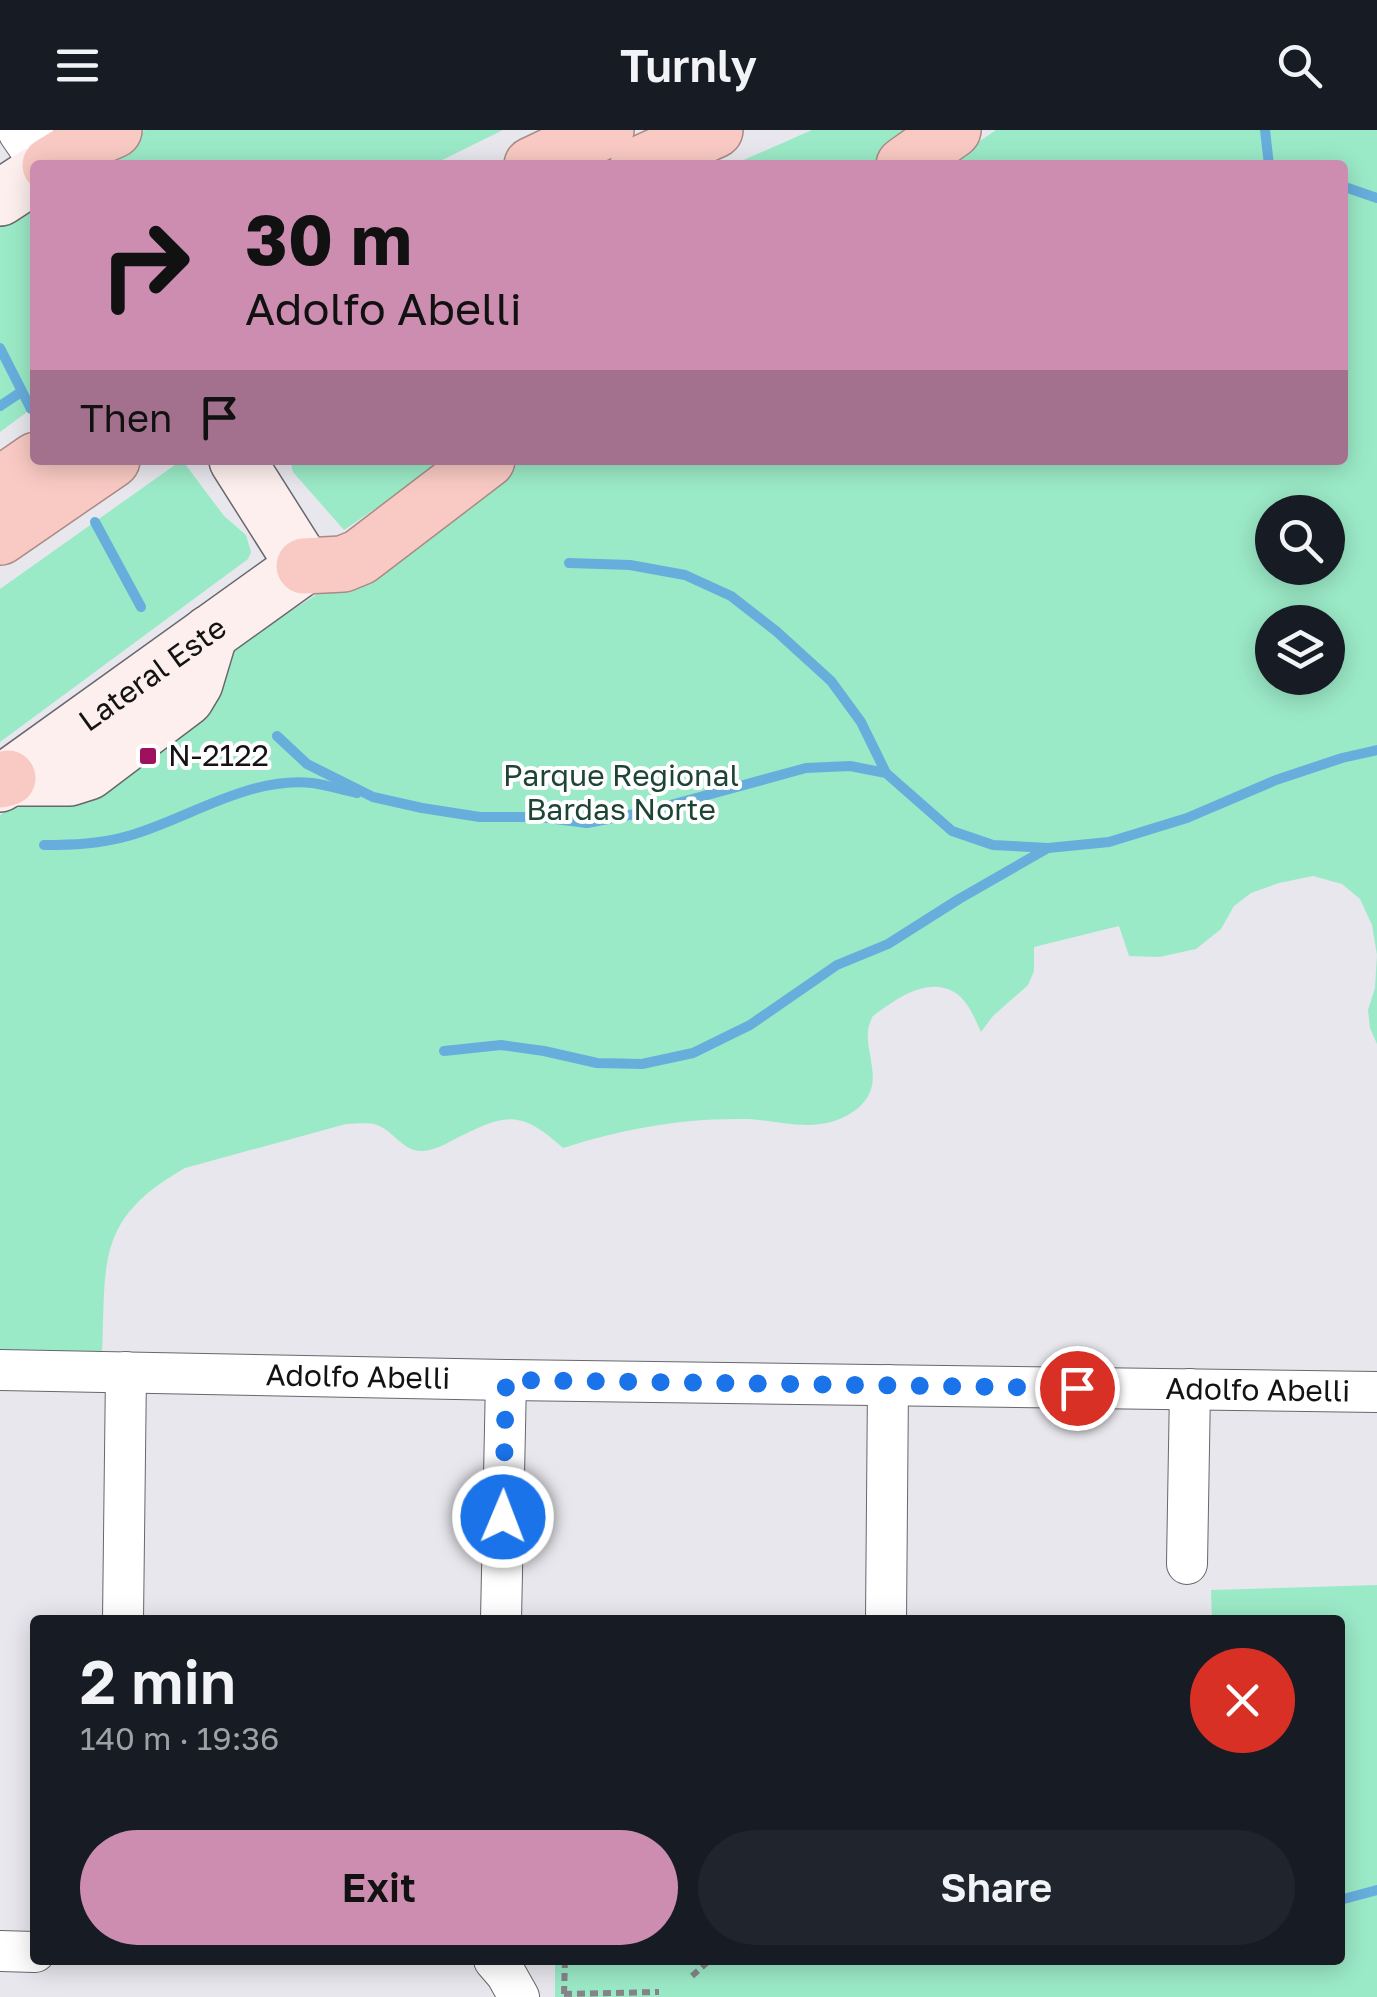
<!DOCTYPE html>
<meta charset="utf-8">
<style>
:root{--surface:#171b24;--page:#20242c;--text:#f1f3f6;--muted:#9ea1a6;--accent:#cc8db1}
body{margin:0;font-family:"Golos Text",sans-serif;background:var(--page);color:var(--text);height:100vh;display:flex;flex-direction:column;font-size:38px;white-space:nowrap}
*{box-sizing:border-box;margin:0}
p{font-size:32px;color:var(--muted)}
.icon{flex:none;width:55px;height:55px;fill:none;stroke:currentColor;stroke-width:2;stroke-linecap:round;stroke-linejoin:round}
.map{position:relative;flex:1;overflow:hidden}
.side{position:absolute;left:30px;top:1485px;width:1315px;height:350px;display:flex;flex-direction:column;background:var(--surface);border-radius:10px;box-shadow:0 5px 25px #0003}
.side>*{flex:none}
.guide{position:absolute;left:30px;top:30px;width:1318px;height:305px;border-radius:10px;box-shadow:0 5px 25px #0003;background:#cc8db1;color:#111;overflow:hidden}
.controls{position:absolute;left:1255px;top:365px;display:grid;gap:20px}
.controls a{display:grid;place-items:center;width:90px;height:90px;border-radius:50%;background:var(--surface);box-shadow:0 5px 25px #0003;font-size:50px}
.pin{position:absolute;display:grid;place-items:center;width:85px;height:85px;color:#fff;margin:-42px;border:5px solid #fff;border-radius:50%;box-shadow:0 2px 10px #0007}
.me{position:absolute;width:110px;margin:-55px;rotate:1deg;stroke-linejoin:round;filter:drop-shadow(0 0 8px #0008)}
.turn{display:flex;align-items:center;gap:35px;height:210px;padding:0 50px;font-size:45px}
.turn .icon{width:130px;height:130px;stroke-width:2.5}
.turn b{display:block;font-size:70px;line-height:85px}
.then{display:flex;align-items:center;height:95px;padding:0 50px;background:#0003;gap:20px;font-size:38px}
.round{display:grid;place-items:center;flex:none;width:105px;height:105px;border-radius:52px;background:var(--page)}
.head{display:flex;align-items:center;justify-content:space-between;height:170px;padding:0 50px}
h1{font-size:60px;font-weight:600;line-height:75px}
.button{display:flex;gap:20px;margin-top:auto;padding:20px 50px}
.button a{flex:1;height:115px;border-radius:60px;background:var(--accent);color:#111;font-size:40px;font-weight:600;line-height:115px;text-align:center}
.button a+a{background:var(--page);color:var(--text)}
header{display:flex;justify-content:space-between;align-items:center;height:130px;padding:0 50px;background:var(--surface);font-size:45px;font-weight:600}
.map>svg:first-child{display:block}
</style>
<header><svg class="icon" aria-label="menu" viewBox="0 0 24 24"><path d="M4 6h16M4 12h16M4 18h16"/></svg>Turnly<svg class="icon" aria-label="search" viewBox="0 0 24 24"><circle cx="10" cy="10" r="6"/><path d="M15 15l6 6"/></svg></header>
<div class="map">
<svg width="1377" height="1867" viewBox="0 0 1377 1867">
<rect width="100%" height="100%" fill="#e7e7ed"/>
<g fill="#9beac7" fill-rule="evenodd">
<path d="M146 0H503L432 35H88L118 10Z"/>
<path d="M812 0H933L881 35H732Z"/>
<path d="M996 0H1377V914L1370 898 1368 880 1375 858 1377 825 1372 795 1360 769 1342 754 1313 746 1279 753 1251 763 1234 776 1221 799 1196 819 1159 827 1129 826 1119 796 1034 817V841L1028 855 993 886 981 902C975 889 968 870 954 862 926 846 893 871 872 887 871 892 868 896 868 901 866 921 878 943 870 962 863 980 839 992 821 994 795 998 769 989 744 989 681 988 623 999 563 1018 518 977 503 985 453 1010 444 1015 434 1020 423 1021 403 1022 394 1001 377 995 367 992 357 994 346 994L185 1038C95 1089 106 1132 102 1224L0 1222V685L14 675 136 626 145 637 159 626 152 615 230 521 395 413 517 330H1342V35H945ZM1272 382H1328V438H1272ZM1272 492H1328V548H1272Z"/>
<path d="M32 80 35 81V276L0 302V93Z"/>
<path d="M182 330 224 386 246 405 251 422 248 429 0 612V459Z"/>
<path d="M290 330H447L344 400 293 342Z"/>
<path d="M1377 1455V1867H555V1830H1340V1490H1212L1211 1460Z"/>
</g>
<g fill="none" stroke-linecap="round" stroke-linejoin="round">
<g stroke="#67aedd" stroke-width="10">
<path d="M1265 0 1269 35"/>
<path d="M1342 56 1377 68"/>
<path d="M0 218 31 279"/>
<path d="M0 276 21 262"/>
<path d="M95 392 141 477"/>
<path d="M569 433 630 435 685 445 731 466 776 501 831 551 861 592 886 643"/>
<path d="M277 606 307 634 373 667 422 678 480 687H539L587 693 645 682 806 638 850 636 886 643 952 701 993 715 1048 718 1109 712 1187 688 1276 650 1342 628 1377 620"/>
<path d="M44 715C72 715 100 714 128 706 186 690 248 646 312 653 327 655 342 660 357 663"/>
<path d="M444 921 501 915 544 921 597 933 642 934 693 923 750 895 837 835 888 814 959 769 1048 718"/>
<path d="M1340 1770 1377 1760"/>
</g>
<defs>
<g id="minor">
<path id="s1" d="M0 1240 506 1250 1377 1262"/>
<path d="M1187 1434 1190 1259"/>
<path d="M123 1490 126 1242"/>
<path d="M501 1490 506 1250"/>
<path d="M886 1490 888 1255"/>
<path d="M0 1821 35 1822"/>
<path d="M494 1830 506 1844 519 1867"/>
</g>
<path id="tertiary" d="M23 0 47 35"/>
<g id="secondary">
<path d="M0 68 35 45"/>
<path d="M8 648H69L88 642 186 568 195 553 210 503"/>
<path id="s2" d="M0 654 304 436 237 330"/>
</g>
<g id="motorway">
<path d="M50 35 89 11 114 0"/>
<path d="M532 35 606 0"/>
<path d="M638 35 715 0"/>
<path d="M904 35 953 0"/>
<path d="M0 355 36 330"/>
<path d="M0 407 112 330"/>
<path d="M304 436 343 434 360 427 487 330"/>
<path d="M0 650 8 648"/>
</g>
</defs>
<use href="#minor" stroke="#67676d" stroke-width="42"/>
<use href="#tertiary" stroke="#67676d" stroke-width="52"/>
<use href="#secondary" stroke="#67676d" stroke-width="58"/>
<use href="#motorway" stroke="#a88a86" stroke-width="58"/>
<g stroke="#858589" stroke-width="6" stroke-dasharray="8 5" stroke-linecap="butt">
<path d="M692 1846 710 1830"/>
<path d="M564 1864 659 1862"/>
<path d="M564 1864 565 1830"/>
</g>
<use href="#minor" stroke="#fff" stroke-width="40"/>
<use href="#tertiary" stroke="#fff" stroke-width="50"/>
<use href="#secondary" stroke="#fdefed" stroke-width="55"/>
<use href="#motorway" stroke="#f9cac3" stroke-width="55"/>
</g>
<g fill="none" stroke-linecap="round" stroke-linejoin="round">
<path stroke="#1a73e8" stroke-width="18" stroke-dasharray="0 32.4" d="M503 1387 506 1250 1077 1258"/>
</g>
<rect fill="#9f115d" stroke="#fff" stroke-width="4" x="138" y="616" width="20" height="20" rx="5"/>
<g text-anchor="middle" stroke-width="8" stroke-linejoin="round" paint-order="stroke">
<g font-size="30" fill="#131315" stroke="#fff">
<text dy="10" stroke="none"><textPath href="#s2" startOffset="188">Lateral Este</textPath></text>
<text dy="10" stroke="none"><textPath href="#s1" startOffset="358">Adolfo Abelli</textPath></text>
<text dy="10" stroke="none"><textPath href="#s1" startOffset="1258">Adolfo Abelli</textPath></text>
</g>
<g font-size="30" fill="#131315" stroke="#fff" text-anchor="start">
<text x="168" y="636">N-2122</text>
</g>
<g font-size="30" fill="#1e4435" stroke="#fff">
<text x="621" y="656">Parque Regional<tspan x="621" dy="34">Bardas Norte</tspan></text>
</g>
</g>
</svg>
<div class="controls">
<a><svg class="icon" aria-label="search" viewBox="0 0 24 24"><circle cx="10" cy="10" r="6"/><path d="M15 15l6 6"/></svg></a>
<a><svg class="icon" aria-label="layers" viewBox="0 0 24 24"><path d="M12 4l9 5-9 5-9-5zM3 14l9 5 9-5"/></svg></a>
</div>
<div class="pin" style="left:1077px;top:1258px;background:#d93025"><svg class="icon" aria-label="arrive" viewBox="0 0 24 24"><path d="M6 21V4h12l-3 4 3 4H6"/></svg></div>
<svg class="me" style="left:503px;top:1387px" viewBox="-20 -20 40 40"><circle r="17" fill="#1a73e8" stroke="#fff" stroke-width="3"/><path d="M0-11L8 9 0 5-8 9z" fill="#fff"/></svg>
<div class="guide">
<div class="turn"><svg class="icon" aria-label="right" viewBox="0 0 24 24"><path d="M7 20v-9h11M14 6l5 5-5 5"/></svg><div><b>30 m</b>Adolfo Abelli</div></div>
<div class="then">Then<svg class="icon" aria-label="arrive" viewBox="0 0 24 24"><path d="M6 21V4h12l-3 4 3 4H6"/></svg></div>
</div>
<section class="side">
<div class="head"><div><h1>2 min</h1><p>140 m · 19:36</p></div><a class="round" style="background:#d93025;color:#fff"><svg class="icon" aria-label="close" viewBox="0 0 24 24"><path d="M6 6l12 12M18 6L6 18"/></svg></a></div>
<div class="button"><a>Exit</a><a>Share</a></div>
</section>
</div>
